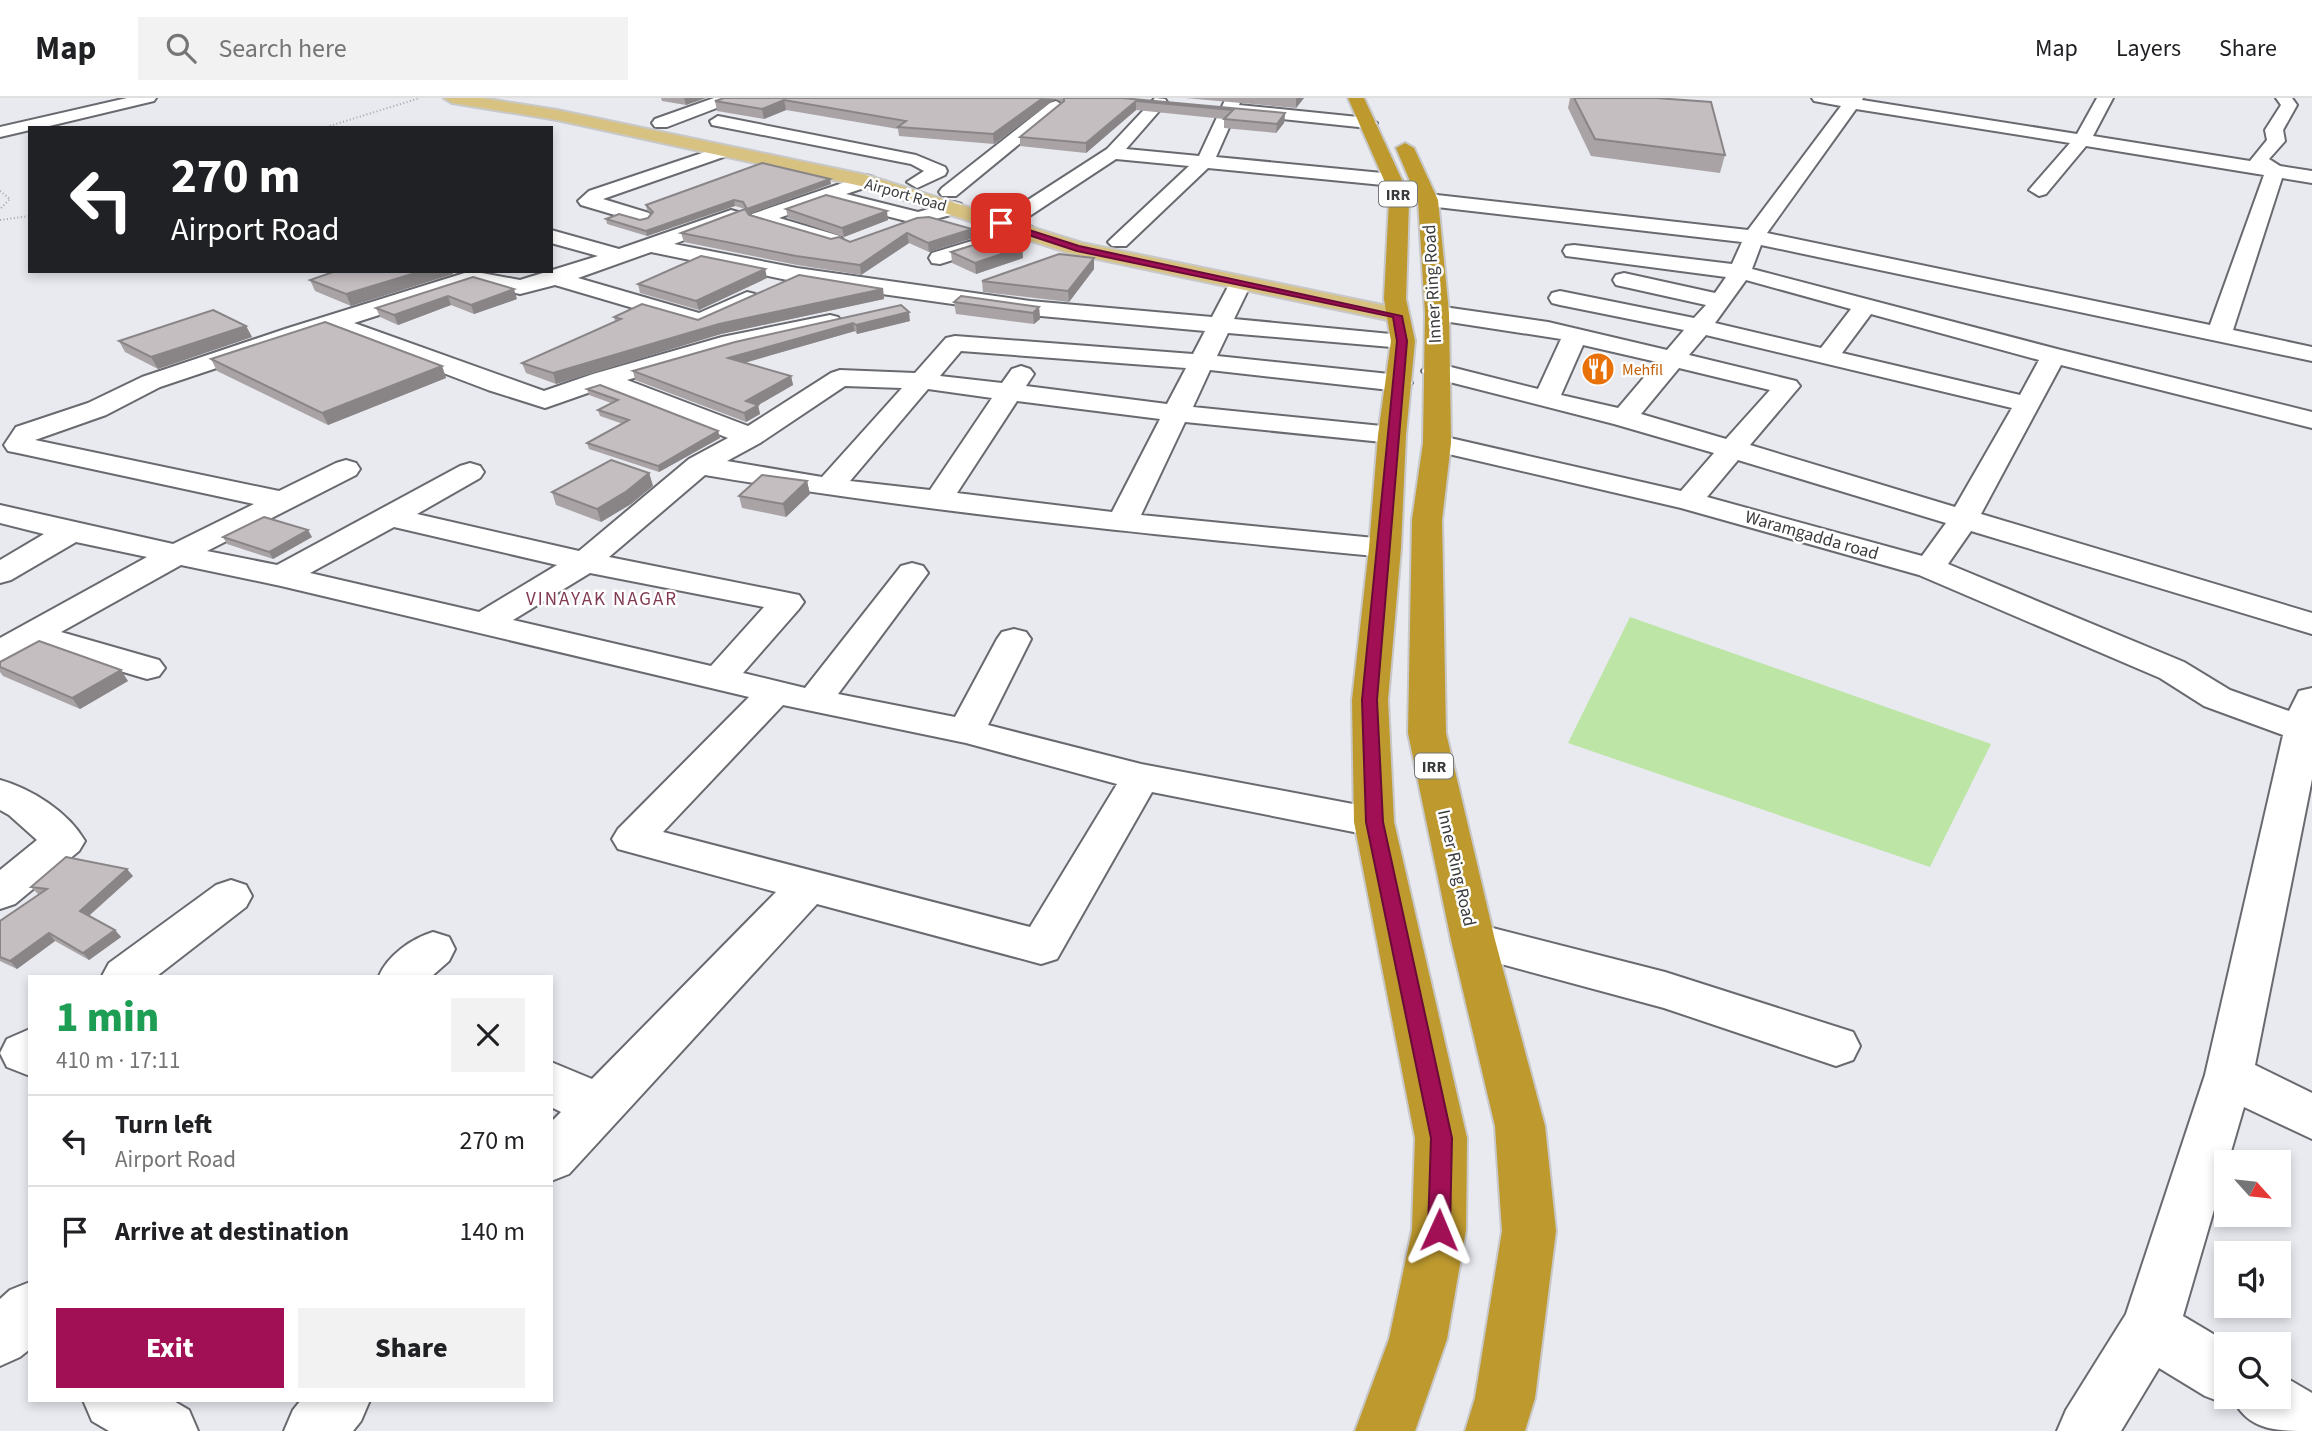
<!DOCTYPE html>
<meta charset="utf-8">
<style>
:root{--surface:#fff;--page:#f2f2f2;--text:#202124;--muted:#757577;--line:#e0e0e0;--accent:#a10f55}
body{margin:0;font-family:"Source Sans 3",sans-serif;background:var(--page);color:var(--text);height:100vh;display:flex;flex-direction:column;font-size:26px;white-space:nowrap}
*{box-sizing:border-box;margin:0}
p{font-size:23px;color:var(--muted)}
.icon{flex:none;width:38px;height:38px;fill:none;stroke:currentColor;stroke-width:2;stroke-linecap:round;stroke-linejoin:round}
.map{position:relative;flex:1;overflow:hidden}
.details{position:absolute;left:28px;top:877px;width:525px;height:427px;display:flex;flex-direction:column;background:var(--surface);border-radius:0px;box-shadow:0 4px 10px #0003}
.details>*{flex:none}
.guide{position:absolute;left:28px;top:28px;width:525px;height:147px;border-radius:0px;box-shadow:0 4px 10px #0003;background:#202124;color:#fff;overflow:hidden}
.needle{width:46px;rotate:117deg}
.controls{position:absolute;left:2214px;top:1052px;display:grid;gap:14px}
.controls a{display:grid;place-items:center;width:77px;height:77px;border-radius:0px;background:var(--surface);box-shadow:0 4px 10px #0003;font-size:35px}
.pin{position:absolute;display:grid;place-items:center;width:60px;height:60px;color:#fff;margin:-30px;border-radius:14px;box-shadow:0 4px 10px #0006}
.me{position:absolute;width:77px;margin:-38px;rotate:1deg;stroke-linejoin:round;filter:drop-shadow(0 0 5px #0008)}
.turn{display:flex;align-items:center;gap:24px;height:147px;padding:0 28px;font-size:32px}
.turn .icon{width:91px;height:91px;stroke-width:2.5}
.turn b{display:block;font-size:49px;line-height:60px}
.round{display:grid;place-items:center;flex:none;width:74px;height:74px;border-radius:0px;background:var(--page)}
.head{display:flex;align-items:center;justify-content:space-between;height:119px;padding:0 28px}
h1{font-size:42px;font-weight:800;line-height:52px;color:#1e9e55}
.primary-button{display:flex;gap:14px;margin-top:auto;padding:14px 28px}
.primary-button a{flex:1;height:80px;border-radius:0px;background:var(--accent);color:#fff;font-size:28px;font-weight:800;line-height:80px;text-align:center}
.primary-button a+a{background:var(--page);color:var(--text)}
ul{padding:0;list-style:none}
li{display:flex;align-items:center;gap:21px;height:91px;padding:0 28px;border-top:2px solid var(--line)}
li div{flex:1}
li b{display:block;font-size:26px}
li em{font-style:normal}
header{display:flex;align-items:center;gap:42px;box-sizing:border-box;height:98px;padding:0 35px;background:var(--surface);border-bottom:2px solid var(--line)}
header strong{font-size:33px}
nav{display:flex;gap:38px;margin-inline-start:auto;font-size:24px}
.search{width:490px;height:63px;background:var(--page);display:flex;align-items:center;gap:18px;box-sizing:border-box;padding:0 24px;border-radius:0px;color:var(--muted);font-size:26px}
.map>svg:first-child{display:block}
</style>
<header>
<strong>Map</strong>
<div class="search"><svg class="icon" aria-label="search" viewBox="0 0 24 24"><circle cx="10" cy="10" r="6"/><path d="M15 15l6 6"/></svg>Search here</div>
<nav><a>Map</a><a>Layers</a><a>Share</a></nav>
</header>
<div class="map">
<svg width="2312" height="1333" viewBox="0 0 2312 1333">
<rect width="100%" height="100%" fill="#e8eaf0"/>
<path fill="#bde5a5" d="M1630 519 1991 646 1930 769 1568 645Z"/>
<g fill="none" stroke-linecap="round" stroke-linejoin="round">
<defs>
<g id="minor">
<path d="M127 0H156L154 3 41 30H30V32L0 39V29Z"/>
<path d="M714 0H737L735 3 667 29H655L652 25 655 21Z"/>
<path d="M1155 0 1165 1 1167 4 1126 51 1199 58 1226 0H1242L1239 7 1368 20 1377 25 1368 30 1235 16 1216 59 1393 76 1402 82 1393 88 1208 70 1126 148H1112L1108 144 1112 140 1189 68 1116 61 1028 119H1014L1011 115 1014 111 1107 51Z"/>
<path d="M1812 0H1863L1862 2 2077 36 2097 0H2113L2093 38 2250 63 2267 42 2265 32 2281 7 2276 0H2292L2297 7 2283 32 2285 43 2269 61 2280 68 2312 73V85L2282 80 2233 232 2312 249V263L1761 147 1752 171 2061 252 2312 314V330L2061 267 1981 416 2312 515V536L1971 433 1948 466 2184 564 2230 592 2289 613 2299 593 2312 590V681L2255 967 2312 995V1041L2244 1009 2183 1218 2230 1246H2226V1298H2278V1275L2312 1295V1333C2277 1333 2250 1333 2234 1303L2226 1306 2205 1298 2159 1270 2121 1333H2057L2066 1312 2126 1216 2205 977 2283 637 2204 608 2160 580 1919 477 1681 410 1427 351 1423 345 1427 339 1437 337 1681 393 1714 355 1614 326 1426 278 1422 273 1426 268 1435 265 1538 291 1561 241 1437 222 1429 220 1425 215 1429 210 1437 208 1548 224 1667 252 1684 232 1560 207 1552 205 1549 200 1552 195 1560 193 1694 220 1706 207 1616 187 1613 182 1616 177 1624 175 1715 195 1726 179 1574 159 1566 158 1563 153 1566 148 1574 147 1732 166 1742 144 1428 108 1418 102 1428 96 1748 132 1841 8 1814 3ZM1856 11 2070 45 2029 92 2039 98 2046 96 2086 48 2264 77 2210 227 1767 135ZM1746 182 1851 211 1821 250 1715 225ZM1871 216 2039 262 2020 297 1842 255ZM1706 237 2012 310 1955 409 1750 347 1800 288 1796 283 1689 257ZM1583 247 1657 264 1618 310 1561 297ZM1679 270 1770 292 1726 341 1641 316ZM1738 362 1946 425 1922 458 1707 399Z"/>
<path d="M1056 3 1064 8 1062 11 956 98H942L939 94 942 90 1050 5Z"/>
<path d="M718 18 916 57 945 69 947 73 945 77 917 90 907 84 924 73 911 66 712 27 710 23Z"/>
<path d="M723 48 732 53 729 57 603 101 649 115 652 119 649 123 642 125 581 107 578 103 589 93Z"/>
<path d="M866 77 873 79 875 83 873 87 846 96 918 114 954 104 961 106 964 110 961 114 918 126 827 103 779 120 840 138 843 142 840 146 833 148 752 124 749 120 752 116Z"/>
<path d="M731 112 738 114 741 118 738 122 674 146 797 170 1030 203 1212 219 1232 181H1248L1251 186 1234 221 1412 238 1415 243 1412 248 1403 250 1228 235 1217 258 1399 277 1408 280 1412 285 1408 290 1399 293 1210 272 1193 309 1392 329 1402 331 1406 337 1402 343 1392 345 1185 324 1141 417 1385 441 1396 443 1401 450 1396 457 1385 459C1158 437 930 415 705 377L609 459 799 497 804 504 799 511 743 575 805 590 901 468 912 465 923 468 928 475 838 596 955 619 997 541 1002 534 1014 531 1026 534 1031 541 988 627 1141 666 1374 710 1388 714 1394 724 1388 734 1374 738 1152 694 1057 861 1041 866 817 806 569 1076 551 1083V1024L561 1014 551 1009V964L592 981 776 794 618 751 612 741 618 731 749 599 281 488 181 467 61 534 159 562 165 570 159 578 147 581 36 548 12 561 0 564V540L147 459 76 444 11 482 0 485V462L44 436 0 425V407L173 446 254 406 18 355 8 353 4 347 16 329 88 305 142 279 285 231 471 173 520 182 598 158 551 145V132L619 151ZM651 154 797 184 1030 217 1205 233 1193 256 955 238 946 240 915 275 840 272 831 275 748 328 627 282 735 250 838 229 842 224 838 219 830 217 722 239 593 276 544 293 354 225 476 186 520 196 555 187 701 230 755 206 758 201 755 196 747 194 699 215 578 180ZM330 232 488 292 545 310 602 290 728 340 689 361 579 453 417 416 480 380 484 374 480 368 470 365 460 368 277 467 207 453 356 377 360 371 356 365 346 362 336 365 279 393 35 342 106 317 160 289ZM961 253 1186 270 1167 306 1026 288 1034 276 1030 271 1021 268 1012 271 1002 285 940 278ZM845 288 902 290 822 379 727 363 760 345ZM928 291 992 300 930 392 850 383ZM1017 303 1160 321 1112 414 957 395ZM394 429 557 467 479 514 310 475ZM590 475 764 509 711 568 513 522ZM783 607 966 645 1117 686 1030 829 663 734Z"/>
<path d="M1025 127 1032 129 1035 133 1032 137 940 166 932 165 929 160 932 155Z"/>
<path d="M0 682C32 691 68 714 85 743L79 753 15 806 0 811V772L37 742 9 717 0 712Z"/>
<path d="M231 782 246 787 252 798 246 809 157 878H102L109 865 216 787Z"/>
<path d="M1473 825 1665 874 1853 934 1860 948 1853 962 1836 968 1664 910 1457 854 1451 842 1457 830Z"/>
<path d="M433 834 449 839 455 851 449 863 432 878H379C388 857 411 841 433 834Z"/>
<path d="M30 931V978L7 969 0 955 7 941Z"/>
<path d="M30 1184V1251L20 1259 0 1268V1201L10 1192Z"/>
<path d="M83 1302H172L189 1312 198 1333H109L92 1323Z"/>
<path d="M301 1302H370L361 1323 353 1333H284L293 1312Z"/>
</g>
<path id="major" d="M444 0H482L557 12 866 77 1082 145 1397 210 1405 212 1409 217 1405 222 1397 224 1069 155 861 88 557 22 452 5Z"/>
<g id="highway">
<path d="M1348 0H1364L1402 82 1409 102 1406 201 1415 243 1406 337 1401 450 1388 602 1394 724 1467 1040 1466 1132 1447 1241 1415 1333H1355L1389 1241 1412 1132 1415 1040 1354 724 1352 602 1369 450 1378 337 1391 243 1384 201 1389 102 1384 82Z"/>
<path d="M1405 45 1414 50 1438 102 1449 215 1451 345 1442 422 1446 635 1495 842 1545 1028 1556 1133 1535 1300 1525 1333H1465L1475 1300 1502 1133 1495 1028 1451 842 1408 635 1412 422 1423 345 1425 215 1418 102 1396 50Z"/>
</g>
</defs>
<use href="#minor" stroke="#686a6f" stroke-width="4"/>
<use href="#major" stroke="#c8c8c9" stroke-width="4"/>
<use href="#highway" stroke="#c8c8c9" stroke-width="4"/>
<g stroke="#a4a6aa" stroke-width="2" stroke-dasharray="1 2.5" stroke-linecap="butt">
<path d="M323 30 420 0"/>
<path d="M0 93 10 101 0 111"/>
<path d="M0 122 30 118"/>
</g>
<use href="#minor" fill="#fff" fill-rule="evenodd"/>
<use href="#major" fill="#d8c282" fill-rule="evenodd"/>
<use href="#highway" fill="#be992e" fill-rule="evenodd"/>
</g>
<g fill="#a9a3a6">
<path d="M661 0H706L686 7 662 3Z"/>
<path d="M724 0H1122L1285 15 1284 25 1276 35 1224 30V21L1136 12 1086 55 1020 48V39L1062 4 1055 1 994 46 899 38 898 31 786 12 764 21 717 13 715 3Z"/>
<path d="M1185 0H1304L1296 10Z"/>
<path d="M1570 0H1656L1725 57 1720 75 1591 58 1568 10Z"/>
<path d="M831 86 749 116 831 141 850 144 917 120 973 140 929 154 909 145 861 177 797 167 684 144 681 135 745 111 735 108 647 138 607 126 606 121 640 122 648 120 652 116 647 112 646 107Z"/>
<path d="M786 111 888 122 844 139 788 120Z"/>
<path d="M1022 149 1023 160 976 176 952 165 951 154Z"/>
<path d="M765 171 767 180 699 212 640 195 638 186Z"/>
<path d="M1094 171 1069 204 983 194 982 183Z"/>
<path d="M336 173H452L453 176 351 208 315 193 310 182Z"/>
<path d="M473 179 517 201 474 216 451 207 398 227 380 219 376 210Z"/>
<path d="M883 191 884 201 721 236 556 286 526 275 522 265 615 223 614 219 698 222Z"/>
<path d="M954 204 1039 209 1040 221 1034 226 956 216Z"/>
<path d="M901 207 910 223 857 236 855 233 744 265 791 278 793 287 758 307 760 316 746 324 635 282 633 273Z"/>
<path d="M246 228 252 239 158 271 125 254 119 243Z"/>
<path d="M211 261 442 268 446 280 328 327 217 273Z"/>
<path d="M587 291 718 333 720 340 659 374 589 351 587 345 623 326 600 318 598 312 611 305 589 297Z"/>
<path d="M649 375 653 388 631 406 601 424 556 407 552 394Z"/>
<path d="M807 383 810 396 786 419 742 410 739 398Z"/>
<path d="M223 439H312L273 461 227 446Z"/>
<path d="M0 564 128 583 80 611 3 578 0 574Z"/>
<path d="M133 778 89 818 115 832 121 839 89 862 55 843 17 871 0 863V823L40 796H38L31 789Z"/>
</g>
<g fill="#898587">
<path d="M684 0H706L686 7Z"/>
<path d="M1043 0 1055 1 994 46 993 36Z"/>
<path d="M1297 0H1304L1296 10V1Z"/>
<path d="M784 2 786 12 764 21 762 11Z"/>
<path d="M1136 3V12L1086 55V45Z"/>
<path d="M1285 15 1284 25 1276 35 1277 26Z"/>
<path d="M830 81 831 86 749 116 747 111Z"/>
<path d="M734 102 735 108 647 138 646 133Z"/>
<path d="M887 113 888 122 844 139 842 130Z"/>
<path d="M972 131 973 140 929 154 928 145Z"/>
<path d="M907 135 909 145 861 177 860 167Z"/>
<path d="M1022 149 1023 160 976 176 975 165Z"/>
<path d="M1094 160V171L1069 204 1068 193Z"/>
<path d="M765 171 767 180 699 212 696 203Z"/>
<path d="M422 173H452L453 176 351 208 346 196Z"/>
<path d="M514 191 517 201 474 216 471 207Z"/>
<path d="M883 191 884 201 721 236 556 286 553 275 719 226Z"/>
<path d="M448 198 451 207 398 227 394 217Z"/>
<path d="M1039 209 1040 221 1034 226 1033 215Z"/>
<path d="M909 214 910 223 857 236 856 227Z"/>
<path d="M853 225 855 233 730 269 728 260Z"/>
<path d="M246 228 252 239 158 271 151 259Z"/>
<path d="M442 268 446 280 328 327 322 315Z"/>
<path d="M791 278 793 287 748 313 746 303Z"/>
<path d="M758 307 760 316 746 324 744 315Z"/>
<path d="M718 333 720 340 659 374 658 368Z"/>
<path d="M649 375 653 388 631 406 601 424 597 411Z"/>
<path d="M807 383 810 396 786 419 783 406Z"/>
<path d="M308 432 312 439 273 461 269 454Z"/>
<path d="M121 572 128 583 80 611 72 600Z"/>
<path d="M127 771 133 778 86 820 80 813Z"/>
<path d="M115 832 121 839 89 862 83 855Z"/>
<path d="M49 835 55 843 17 871 10 863Z"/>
</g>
<g fill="#c4bec1" stroke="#898587" stroke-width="2">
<path d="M724 0H1043L993 36 898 29 906 23 784 2 762 11 715 3Z"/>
<path d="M1064 0H1122L1285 15 1277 26 1224 21 1233 12 1136 3 1086 45 1020 39 1064 3Z"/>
<path d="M1574 0H1656L1711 4 1725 57 1595 41Z"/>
<path d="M762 65 830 81 747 111 743 104 734 102 646 133 606 121 619 116 640 122 648 120 653 114 646 107Z"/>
<path d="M826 97 887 113 842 130 786 111Z"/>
<path d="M745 111 749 117 831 141 839 139 850 144 917 120 929 119 972 131 928 145 907 135 860 167 796 158 681 135Z"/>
<path d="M999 139 1022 149 975 165 951 154Z"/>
<path d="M1059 156 1094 160 1068 193 982 183Z"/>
<path d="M701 158 765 171 696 203 638 186Z"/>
<path d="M336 173H422L346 196 310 182Z"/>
<path d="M799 177 883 191 719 226 553 275 522 265 621 221 614 219 642 206 698 222Z"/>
<path d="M473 179 514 191 471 207 448 198 394 217 376 210Z"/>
<path d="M961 198 1039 209 1033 215 954 204Z"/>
<path d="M901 207 909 214 856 227 853 225 728 260 791 278 746 303 758 307 744 315 633 273 735 244Z"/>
<path d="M213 212 246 228 151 259 119 243Z"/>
<path d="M325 224 442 268 322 315 211 261Z"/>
<path d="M600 287 718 333 658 368 587 345 629 322 598 312 618 302 587 291Z"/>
<path d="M611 362 649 375 627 393 597 411 552 394Z"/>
<path d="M762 377 807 383 783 406 739 398Z"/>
<path d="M264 419 308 432 269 454 223 439Z"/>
<path d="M39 543 121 572 72 600 0 569V564Z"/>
<path d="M66 759 127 771 80 813 115 832 83 855 49 835 10 863 0 859V823L47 791 31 789Z"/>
</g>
<path fill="#a10f55" stroke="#690a37" stroke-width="2" d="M1001 123 1079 148 1402 218 1407 243 1377 602 1383 724 1452 1040 1450 1132 1447 1139 1439 1142 1431 1139 1428 1132 1431 1040 1366 724 1362 602 1397 243 1393 219 1077 153 998 127Z"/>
<defs>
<symbol id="restaurant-disc" viewBox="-11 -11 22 22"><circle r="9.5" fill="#e8710a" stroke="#fff"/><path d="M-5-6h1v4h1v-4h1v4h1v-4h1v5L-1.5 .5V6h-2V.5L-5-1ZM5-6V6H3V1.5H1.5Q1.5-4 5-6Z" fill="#fff"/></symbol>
</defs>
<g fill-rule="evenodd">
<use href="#restaurant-disc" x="1579" y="252" width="38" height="38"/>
</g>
<g text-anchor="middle" stroke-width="5" stroke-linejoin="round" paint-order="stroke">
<g font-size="16" fill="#3a3b3d" stroke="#fff">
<text transform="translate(906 96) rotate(16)" y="6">Airport Road</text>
</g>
<g fill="#fff" stroke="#757677" stroke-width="2">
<rect x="1379" y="83.5" width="38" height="25" rx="5"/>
<rect x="1415" y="655.5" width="38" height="25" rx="5"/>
</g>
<g font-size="16" font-weight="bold" fill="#3a3b3d">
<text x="1398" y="102">IRR</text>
<text x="1434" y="674">IRR</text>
</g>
<g font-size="16" fill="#c56008" stroke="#fff" text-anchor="start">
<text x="1622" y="277">Mehfil</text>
</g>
<g font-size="18" fill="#3a3b3d" stroke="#fff">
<text transform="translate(1432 186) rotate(-93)" y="6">Inner Ring Road</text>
<text transform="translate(1812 437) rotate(16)" y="6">Waramgadda road</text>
<text transform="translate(1457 770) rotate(77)" y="6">Inner Ring Road</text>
</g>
<g font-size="19" letter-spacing="2" fill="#803a52" stroke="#fff">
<text x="602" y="507">VINAYAK NAGAR</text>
</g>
</g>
</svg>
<div class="controls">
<a><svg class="needle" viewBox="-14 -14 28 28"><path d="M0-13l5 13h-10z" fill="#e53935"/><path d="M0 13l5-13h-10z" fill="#757577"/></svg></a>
<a><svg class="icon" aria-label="sound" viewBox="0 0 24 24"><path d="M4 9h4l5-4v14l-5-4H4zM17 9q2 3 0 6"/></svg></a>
<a><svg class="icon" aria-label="search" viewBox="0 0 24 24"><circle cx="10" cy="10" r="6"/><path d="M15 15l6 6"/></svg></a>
</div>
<div class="pin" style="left:1001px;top:125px;background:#d93025"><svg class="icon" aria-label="arrive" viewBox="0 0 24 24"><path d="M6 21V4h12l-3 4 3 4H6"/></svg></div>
<svg class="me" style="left:1439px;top:1132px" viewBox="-20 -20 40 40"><path d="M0-17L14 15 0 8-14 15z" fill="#a10f55" stroke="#fff" stroke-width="4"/></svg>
<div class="guide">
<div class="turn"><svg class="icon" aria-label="left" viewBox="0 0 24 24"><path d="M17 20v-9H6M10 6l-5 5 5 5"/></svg><div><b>270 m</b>Airport Road</div></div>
</div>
<section class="details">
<div class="head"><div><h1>1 min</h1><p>410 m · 17:11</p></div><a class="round"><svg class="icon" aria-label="close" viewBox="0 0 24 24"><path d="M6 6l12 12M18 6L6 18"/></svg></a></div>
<ul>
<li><svg class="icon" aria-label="left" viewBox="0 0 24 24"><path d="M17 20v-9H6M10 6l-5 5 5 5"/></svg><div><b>Turn left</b><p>Airport Road</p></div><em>270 m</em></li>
<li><svg class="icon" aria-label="arrive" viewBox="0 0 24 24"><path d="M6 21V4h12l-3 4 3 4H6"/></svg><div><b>Arrive at destination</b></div><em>140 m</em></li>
</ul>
<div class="primary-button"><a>Exit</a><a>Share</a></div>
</section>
</div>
